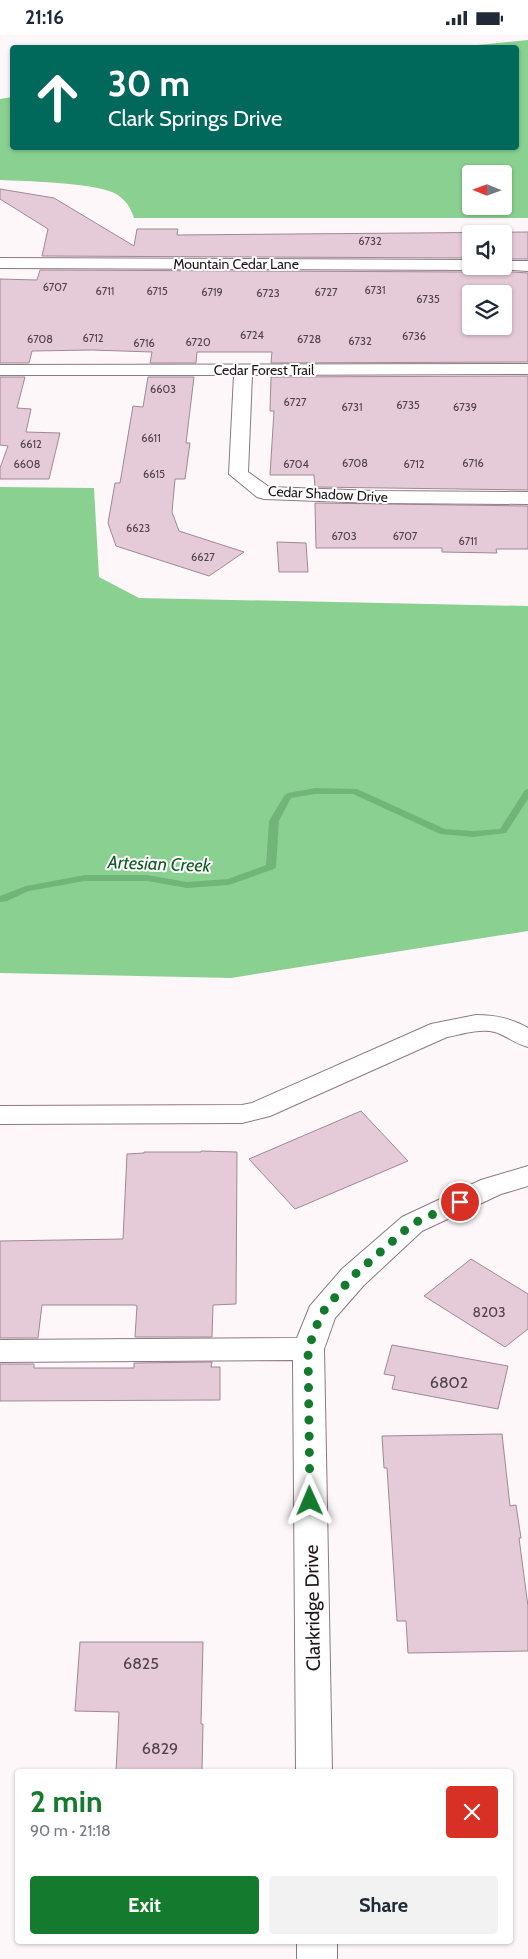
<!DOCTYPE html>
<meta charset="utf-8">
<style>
:root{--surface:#fff;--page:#f2f2f3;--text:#1f2937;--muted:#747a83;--accent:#147b2e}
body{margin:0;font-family:Cabin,sans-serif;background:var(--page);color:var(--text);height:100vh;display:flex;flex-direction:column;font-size:19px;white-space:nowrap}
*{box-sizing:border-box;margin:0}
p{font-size:16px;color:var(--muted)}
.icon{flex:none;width:28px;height:28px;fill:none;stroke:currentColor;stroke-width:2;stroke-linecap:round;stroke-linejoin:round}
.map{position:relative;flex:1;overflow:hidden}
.sheet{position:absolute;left:15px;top:1734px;width:498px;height:175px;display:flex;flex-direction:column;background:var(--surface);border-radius:5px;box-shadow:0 1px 4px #0004}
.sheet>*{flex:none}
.top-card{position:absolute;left:10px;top:10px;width:509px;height:105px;border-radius:5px;box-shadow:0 1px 4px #0004;background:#00695c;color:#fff;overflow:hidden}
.needle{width:32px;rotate:271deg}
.buttons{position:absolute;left:462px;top:130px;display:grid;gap:10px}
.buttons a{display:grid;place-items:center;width:50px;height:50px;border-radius:5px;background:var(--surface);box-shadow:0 1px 4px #0004;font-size:25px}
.pin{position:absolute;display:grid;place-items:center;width:42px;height:42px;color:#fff;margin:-21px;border:2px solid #fff;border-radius:50%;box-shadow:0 1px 5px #0007}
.me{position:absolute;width:55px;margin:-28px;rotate:359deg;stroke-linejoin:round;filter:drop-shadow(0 0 4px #0008)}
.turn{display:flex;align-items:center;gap:18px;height:105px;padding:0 15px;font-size:22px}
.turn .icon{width:65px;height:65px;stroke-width:2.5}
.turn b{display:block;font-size:35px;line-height:42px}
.round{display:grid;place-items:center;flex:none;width:52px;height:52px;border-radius:5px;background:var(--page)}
.summary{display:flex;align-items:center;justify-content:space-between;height:85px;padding:0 15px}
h1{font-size:30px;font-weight:700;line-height:38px;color:var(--accent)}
.primary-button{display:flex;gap:10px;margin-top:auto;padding:10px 15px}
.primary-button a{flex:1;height:58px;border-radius:5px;background:var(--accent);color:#fff;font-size:20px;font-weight:700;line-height:58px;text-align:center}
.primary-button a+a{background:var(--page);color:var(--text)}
.status{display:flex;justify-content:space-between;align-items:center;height:35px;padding:0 25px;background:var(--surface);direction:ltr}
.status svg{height:14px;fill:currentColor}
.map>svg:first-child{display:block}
</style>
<div class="status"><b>21:16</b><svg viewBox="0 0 49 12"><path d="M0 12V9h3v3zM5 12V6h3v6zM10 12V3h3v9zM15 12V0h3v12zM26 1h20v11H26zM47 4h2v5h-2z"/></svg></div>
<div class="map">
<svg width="528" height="1924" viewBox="0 0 528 1924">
<rect width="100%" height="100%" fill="#fdf7f9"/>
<g fill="#8ad191" fill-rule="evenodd">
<path d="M528 5V183H134C131 173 126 165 116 159 98 148 25 146 0 145V64L12 62V112H516V12H458ZM471 139H504V171H471Z"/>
<path d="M0 452 94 453 99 542 139 563 528 571V896L231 943 0 938Z"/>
</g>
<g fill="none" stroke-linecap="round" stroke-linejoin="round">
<path fill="#71b678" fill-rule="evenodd" d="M315 753 357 754 445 794 473 796 500 794 525 755 528 754V764L506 798 473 802 440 799 353 759H315L291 763 279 786 276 832 274 834 229 850 187 853 147 846H85L29 856 7 866 0 867V861L26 851 85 840H147L187 847 228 844 266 830 269 786 284 761 288 758Z"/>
</g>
<g fill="#e5cad7" stroke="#a18894" fill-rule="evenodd">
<path d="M0 154 54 163 134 211 137 194H178L177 200 528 197V224H504V199H471V223L42 221 48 194 0 164Z"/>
<path d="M480 231H494L498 236 528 238V327L271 328 272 317H197L196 328H150L152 317 92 315 32 316 29 328H0V244L37 245 40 235 471 237ZM471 259H504V291H471Z"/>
<path d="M528 341V455L315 452 314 440H270L274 376H270L271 342Z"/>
<path d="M0 342H25L17 373 31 374 26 397 60 398 49 444H0V433L8 411 0 410Z"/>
<path d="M148 342H194L186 408H190L185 444H175L172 477 179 496 244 517 209 541 116 511 108 488 115 448H120L133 371 143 372Z"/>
<path d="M315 468 528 471V514H496L497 518 442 517V513H316Z"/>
<path d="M277 507 306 508 308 537H279Z"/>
<path d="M361 1076 408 1126 295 1174 249 1124Z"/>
<path d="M201 1116 237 1117 236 1269 213 1270 212 1302H135L137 1271 135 1270H42L38 1303H0V1206L123 1204 127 1119 144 1118V1117H201Z"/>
<path d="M471 1224 528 1259V1294L505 1312 424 1261Z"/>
<path d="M392 1310 508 1331 498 1374 392 1354 395 1341 384 1339Z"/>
<path d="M212 1327 211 1332H220V1365L0 1366V1329H34V1333H134V1328Z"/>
<path d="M502 1399 510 1471 516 1470 521 1503H519L528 1571V1616L408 1618 406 1586H397L387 1433H384L382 1401Z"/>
<path d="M80 1607H203L201 1689H203L202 1736H116L119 1677 75 1676Z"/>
</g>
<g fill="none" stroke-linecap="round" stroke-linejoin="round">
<defs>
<g id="street">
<path d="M0 223 471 225V231H478L471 235 0 233Z"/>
<path d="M504 226H528V236L498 234 496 231H504Z"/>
<path d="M528 329V339L252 340 248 437 269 452 376 456 528 457V469L376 468 264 464 257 462 229 439 234 340H0V330Z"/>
<path d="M476 980C495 980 511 983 528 993V1012C516 1009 507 1001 495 997 480 993 462 999 447 1002L270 1081 242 1088 0 1089V1071L242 1070 252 1068 431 989Z"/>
<path d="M528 1131V1151L501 1159 422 1196 364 1250 335 1283 324 1314 332 1736H296L293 1325 0 1327V1305L297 1303 310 1271 342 1234 402 1182 481 1145Z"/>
<rect x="297" y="1906" width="40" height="18"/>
</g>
</defs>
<use href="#street" stroke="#907783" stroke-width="2"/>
<use href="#street" fill="#fff" fill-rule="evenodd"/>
</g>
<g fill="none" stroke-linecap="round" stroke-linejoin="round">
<path stroke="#147b2e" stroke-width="9" stroke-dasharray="0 16.2" d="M310 1466 308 1314 321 1279 352 1242 412 1189 460 1167"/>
</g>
<g text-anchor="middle" stroke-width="4" stroke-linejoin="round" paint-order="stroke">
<g font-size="11" fill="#51434a">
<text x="370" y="210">6732</text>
<text x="55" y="256">6707</text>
<text x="375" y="259">6731</text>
<text x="105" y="260">6711</text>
<text x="157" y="260">6715</text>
<text x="212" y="261">6719</text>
<text x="326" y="261">6727</text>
<text x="268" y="262">6723</text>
<text x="428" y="268">6735</text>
<text x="252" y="304">6724</text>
<text x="414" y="305">6736</text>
<text x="93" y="307">6712</text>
<text x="40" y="308">6708</text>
<text x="309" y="308">6728</text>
<text x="360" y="310">6732</text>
<text x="198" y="311">6720</text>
<text x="144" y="312">6716</text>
<text x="163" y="358">6603</text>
<text x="295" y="371">6727</text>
<text x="408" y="374">6735</text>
<text x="352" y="376">6731</text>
<text x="465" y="376">6739</text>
<text x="151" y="407">6611</text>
<text x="31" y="413">6612</text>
<text x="355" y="432">6708</text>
<text x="473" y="432">6716</text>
<text x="27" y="433">6608</text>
<text x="296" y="433">6704</text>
<text x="414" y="433">6712</text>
<text x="154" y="443">6615</text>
<text x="138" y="497">6623</text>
<text x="344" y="505">6703</text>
<text x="405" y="505">6707</text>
<text x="468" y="510">6711</text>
<text x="203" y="526">6627</text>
</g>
<g font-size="14" fill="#20161b" stroke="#fff">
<text x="236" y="234">Mountain Cedar Lane</text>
<text x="264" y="340">Cedar Forest Trail</text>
<text transform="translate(328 459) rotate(3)" y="5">Cedar Shadow Drive</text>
</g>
<g font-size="14" fill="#51434a">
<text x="489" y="1282">8203</text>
</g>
<g font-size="16" fill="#51434a">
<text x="449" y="1353">6802</text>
<text x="141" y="1634">6825</text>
<text x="160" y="1719">6829</text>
</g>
<g font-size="18" font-style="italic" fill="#105c22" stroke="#fff">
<text transform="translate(159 829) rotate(2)" y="6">Artesian Creek</text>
</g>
<g font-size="19" fill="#20161b" stroke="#fff">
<text transform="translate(312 1573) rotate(-91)" y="7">Clarkridge Drive</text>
</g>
</g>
</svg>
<div class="buttons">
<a><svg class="needle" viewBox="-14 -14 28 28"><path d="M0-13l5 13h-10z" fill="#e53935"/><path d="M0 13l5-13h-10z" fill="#747a83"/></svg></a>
<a><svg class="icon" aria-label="sound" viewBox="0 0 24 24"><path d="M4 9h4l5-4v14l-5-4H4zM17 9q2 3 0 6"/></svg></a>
<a><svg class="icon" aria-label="layers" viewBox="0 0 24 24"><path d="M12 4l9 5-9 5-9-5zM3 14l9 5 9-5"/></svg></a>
</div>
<div class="pin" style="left:460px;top:1167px;background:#d93025"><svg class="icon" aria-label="arrive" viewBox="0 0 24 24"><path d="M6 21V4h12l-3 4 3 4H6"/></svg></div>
<svg class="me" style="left:310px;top:1466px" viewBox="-20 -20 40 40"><path d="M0-17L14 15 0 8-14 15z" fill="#147b2e" stroke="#fff" stroke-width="4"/></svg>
<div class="top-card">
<div class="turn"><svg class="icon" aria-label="ahead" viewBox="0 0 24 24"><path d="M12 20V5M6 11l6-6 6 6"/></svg><div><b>30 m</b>Clark Springs Drive</div></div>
</div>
<section class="sheet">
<div class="summary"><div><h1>2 min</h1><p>90 m · 21:18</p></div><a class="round" style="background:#d93025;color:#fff"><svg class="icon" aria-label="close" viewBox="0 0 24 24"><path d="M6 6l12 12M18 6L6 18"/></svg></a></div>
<div class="primary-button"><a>Exit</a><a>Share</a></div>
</section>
</div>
